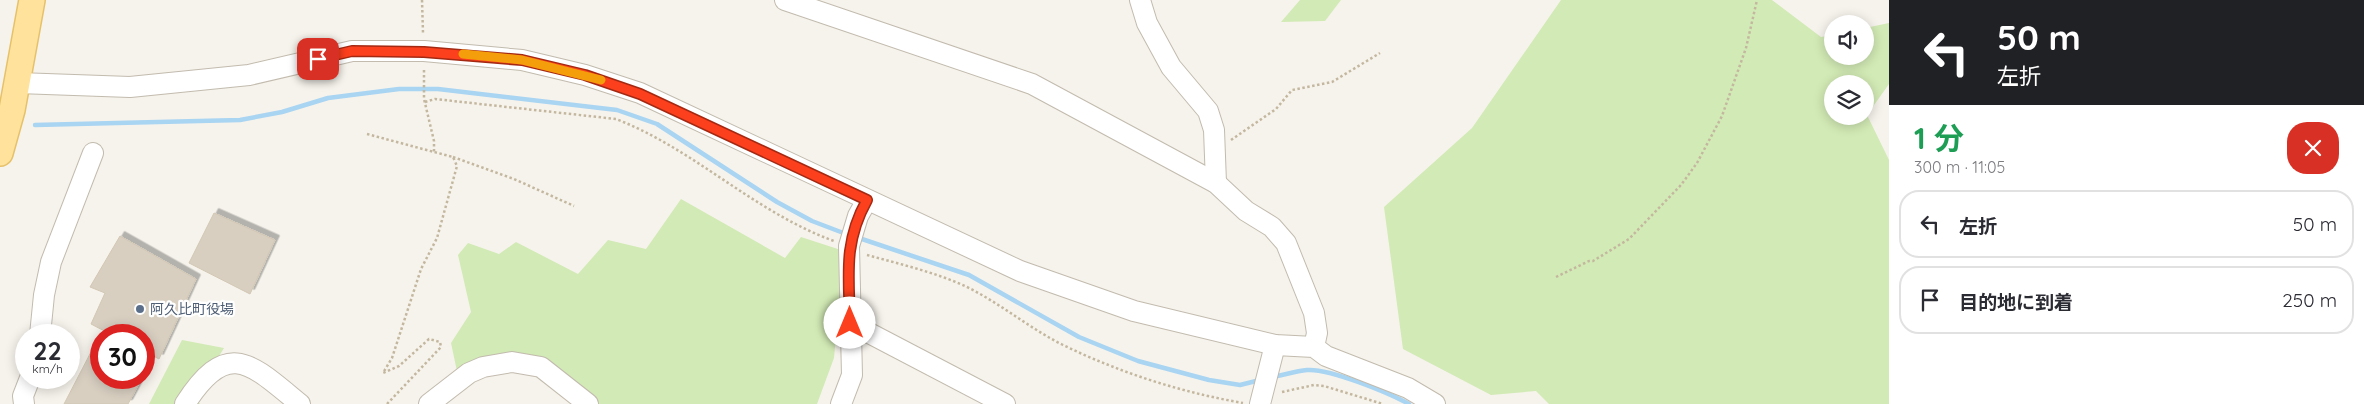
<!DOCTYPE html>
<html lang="ja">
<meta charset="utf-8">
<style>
:root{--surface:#fff;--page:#f2f2f3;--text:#2b2b33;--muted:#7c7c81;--line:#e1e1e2}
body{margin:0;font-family:Quicksand,"Noto Sans JP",sans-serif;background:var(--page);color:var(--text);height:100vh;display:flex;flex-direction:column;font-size:19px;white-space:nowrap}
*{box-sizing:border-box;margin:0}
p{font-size:16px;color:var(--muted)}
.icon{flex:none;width:28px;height:28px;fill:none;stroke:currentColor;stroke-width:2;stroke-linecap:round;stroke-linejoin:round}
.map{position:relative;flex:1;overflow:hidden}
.drawer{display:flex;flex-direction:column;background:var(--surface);width:475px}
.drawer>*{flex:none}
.top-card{background:#202124;color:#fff;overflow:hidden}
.buttons{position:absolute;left:1824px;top:15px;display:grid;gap:10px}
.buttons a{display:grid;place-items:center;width:50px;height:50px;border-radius:50%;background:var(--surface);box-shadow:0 2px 12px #0003;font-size:25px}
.speed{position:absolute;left:15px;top:324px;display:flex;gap:10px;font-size:25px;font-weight:700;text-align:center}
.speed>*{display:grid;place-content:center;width:65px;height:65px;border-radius:50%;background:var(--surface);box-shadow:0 2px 12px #0003;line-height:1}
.speed small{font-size:12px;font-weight:400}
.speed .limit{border:8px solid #d22;background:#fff;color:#111}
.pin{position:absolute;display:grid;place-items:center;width:42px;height:42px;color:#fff;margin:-21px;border-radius:10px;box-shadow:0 2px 8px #0006}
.me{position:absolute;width:55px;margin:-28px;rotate:0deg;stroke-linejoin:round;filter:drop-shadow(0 0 4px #0008)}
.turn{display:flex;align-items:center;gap:18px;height:105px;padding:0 25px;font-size:22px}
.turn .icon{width:65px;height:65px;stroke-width:2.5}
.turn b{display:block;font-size:35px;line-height:42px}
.round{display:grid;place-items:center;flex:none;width:52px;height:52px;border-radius:20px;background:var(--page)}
.headline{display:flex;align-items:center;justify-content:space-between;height:85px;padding:0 25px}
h1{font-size:30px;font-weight:700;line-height:38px;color:#1e9e55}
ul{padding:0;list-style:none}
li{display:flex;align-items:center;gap:15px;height:68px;margin:0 10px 8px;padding:0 15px;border:2px solid var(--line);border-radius:20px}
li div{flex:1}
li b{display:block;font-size:19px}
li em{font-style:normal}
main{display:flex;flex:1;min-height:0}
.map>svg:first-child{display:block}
</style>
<main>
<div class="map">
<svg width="1889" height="404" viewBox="0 0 1889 404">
<defs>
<filter id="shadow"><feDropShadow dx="4.5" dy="-4.5" stdDeviation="0" flood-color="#0004"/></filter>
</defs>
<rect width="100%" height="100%" fill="#f6f3ec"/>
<g fill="#d2eab5" fill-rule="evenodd">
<path d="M1300 0H1341L1325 21 1281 22Z"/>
<path d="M1561 0H1772L1821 37 1832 35V56H1865V28L1889 23V84L1867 115 1889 160V404H1549L1536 391 1491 395 1403 349 1384 207 1472 128ZM1832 84H1865V116H1832Z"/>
<path d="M681 199 785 258 801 237 844 251 834 358 817 404H593L541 362 458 376 451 343 471 312 458 255 468 243 499 254 516 242 578 274 608 240 646 249Z"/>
<path d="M182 340 224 348 194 396 200 404H149Z"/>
</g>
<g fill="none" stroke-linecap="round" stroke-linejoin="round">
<g stroke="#a9d4f2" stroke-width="4.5">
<path d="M35 125 240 120 282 112 328 98 399 89H438L617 110 657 124 777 202 812 221 846 234"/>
<path d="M856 237 969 275 1079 337 1138 361 1209 380 1240 385 1260 380"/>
<path d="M1273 377C1284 375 1296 371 1307 370 1329 368 1389 393 1409 404"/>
</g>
</g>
<g fill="#d8cfc1" stroke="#d3c7b4" filter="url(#shadow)">
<path d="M214 213 275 240 250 294 189 263Z"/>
<path d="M120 236 196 279 159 359 144 351V335H112L91 324 105 293 90 287Z"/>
<path d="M92 350 101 355V378H142L128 404H64Z"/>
</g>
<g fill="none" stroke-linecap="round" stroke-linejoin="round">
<defs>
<g id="minor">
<path d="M785 0 1032 84 1216 183 1246 211 1272 227 1286 243 1314 313 1317 333 1314 347"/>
<path d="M1140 0 1147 23 1171 67 1208 111 1214 130 1216 183"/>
<path d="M18 83 130 87 249 75 352 51H424L522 60 585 75 640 93 1020 271 1134 311 1275 345 1314 347 1326 356 1408 388 1435 404"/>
<path d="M850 323 1005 404"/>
<path d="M40 335 44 295 51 262 93 153"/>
<path d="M24 404 23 396 30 378"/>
<path d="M185 404C228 337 251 364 300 404"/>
<path d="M429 404 469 373 483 367 512 362 541 367 588 404"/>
<path d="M841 404 852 375 849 246 858 216 867 200"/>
<path d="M1260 404 1275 345"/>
</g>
<path id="major" d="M0 153 12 110 32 0"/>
</defs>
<use href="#minor" stroke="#c2bbae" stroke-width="22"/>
<use href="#major" stroke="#e6c16a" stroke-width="28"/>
<g stroke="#c4b79f" stroke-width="2.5" stroke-dasharray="2.5 2.5" stroke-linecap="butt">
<path d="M422 0 423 33"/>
<path d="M425 102 435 99 616 119C694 149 754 212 834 241"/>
<path d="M367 134 434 152V141L424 99V69"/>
<path d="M1231 140 1276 109 1292 90 1332 82 1380 53"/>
<path d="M453 157 514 179 574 206"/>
<path d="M867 255C900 264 934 272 965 286 1000 303 1029 328 1063 345 1121 373 1180 392 1243 403"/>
<path d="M1556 277 1589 261H1593L1629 239 1681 185 1697 163 1722 116 1746 48 1757 0"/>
<path d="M1282 392 1314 385 1324 386 1383 404"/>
<path d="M387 404 441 347 440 342 429 339 399 366 383 373 392 358 421 269 437 238 457 166 453 157 434 152"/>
</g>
<use href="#minor" stroke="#fff" stroke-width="20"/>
<use href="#major" stroke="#ffe39c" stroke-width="25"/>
</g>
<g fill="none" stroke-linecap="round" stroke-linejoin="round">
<defs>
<path id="route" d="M318 59 352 51 424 52 522 60 585 75 640 94 867 200C843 243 849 276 850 323"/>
</defs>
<use href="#route" stroke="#a42913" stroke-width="12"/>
<use href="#route" stroke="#fc3f1d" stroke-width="9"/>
<path stroke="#f59e0b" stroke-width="9" d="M463 54 522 60 601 80"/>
</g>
<circle fill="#5c6f8a" stroke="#fff" stroke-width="2" cx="140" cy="309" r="5"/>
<g text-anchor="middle" stroke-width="4.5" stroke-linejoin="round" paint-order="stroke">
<g font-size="14" fill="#4e5e75" stroke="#fff" text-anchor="start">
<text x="150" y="314">阿久比町役場</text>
</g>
</g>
</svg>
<div class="buttons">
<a><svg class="icon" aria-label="sound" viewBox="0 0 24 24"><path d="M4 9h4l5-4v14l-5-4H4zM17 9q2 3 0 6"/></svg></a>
<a><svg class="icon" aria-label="layers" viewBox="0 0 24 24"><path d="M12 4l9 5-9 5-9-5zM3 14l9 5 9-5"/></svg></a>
</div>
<div class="speed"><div>22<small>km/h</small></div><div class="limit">30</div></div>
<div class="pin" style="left:318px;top:59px;background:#d93025"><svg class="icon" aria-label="arrive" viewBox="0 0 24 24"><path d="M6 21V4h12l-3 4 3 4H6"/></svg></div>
<svg class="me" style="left:850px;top:323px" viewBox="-20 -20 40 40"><circle r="19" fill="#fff"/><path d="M0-13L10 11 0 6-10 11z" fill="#fc3f1d"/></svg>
</div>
<section class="drawer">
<div class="top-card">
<div class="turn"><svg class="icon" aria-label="left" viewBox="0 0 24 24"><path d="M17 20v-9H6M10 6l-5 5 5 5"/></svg><div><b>50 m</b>左折</div></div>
</div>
<div class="headline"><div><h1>1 分</h1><p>300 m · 11:05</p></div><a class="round" style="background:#d93025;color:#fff"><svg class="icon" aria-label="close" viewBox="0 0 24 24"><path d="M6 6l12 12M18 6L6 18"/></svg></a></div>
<ul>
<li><svg class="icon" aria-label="left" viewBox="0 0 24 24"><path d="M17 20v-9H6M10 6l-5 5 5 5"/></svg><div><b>左折</b></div><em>50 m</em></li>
<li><svg class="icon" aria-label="arrive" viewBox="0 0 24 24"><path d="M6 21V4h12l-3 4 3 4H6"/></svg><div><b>目的地に到着</b></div><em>250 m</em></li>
</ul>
</section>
</main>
